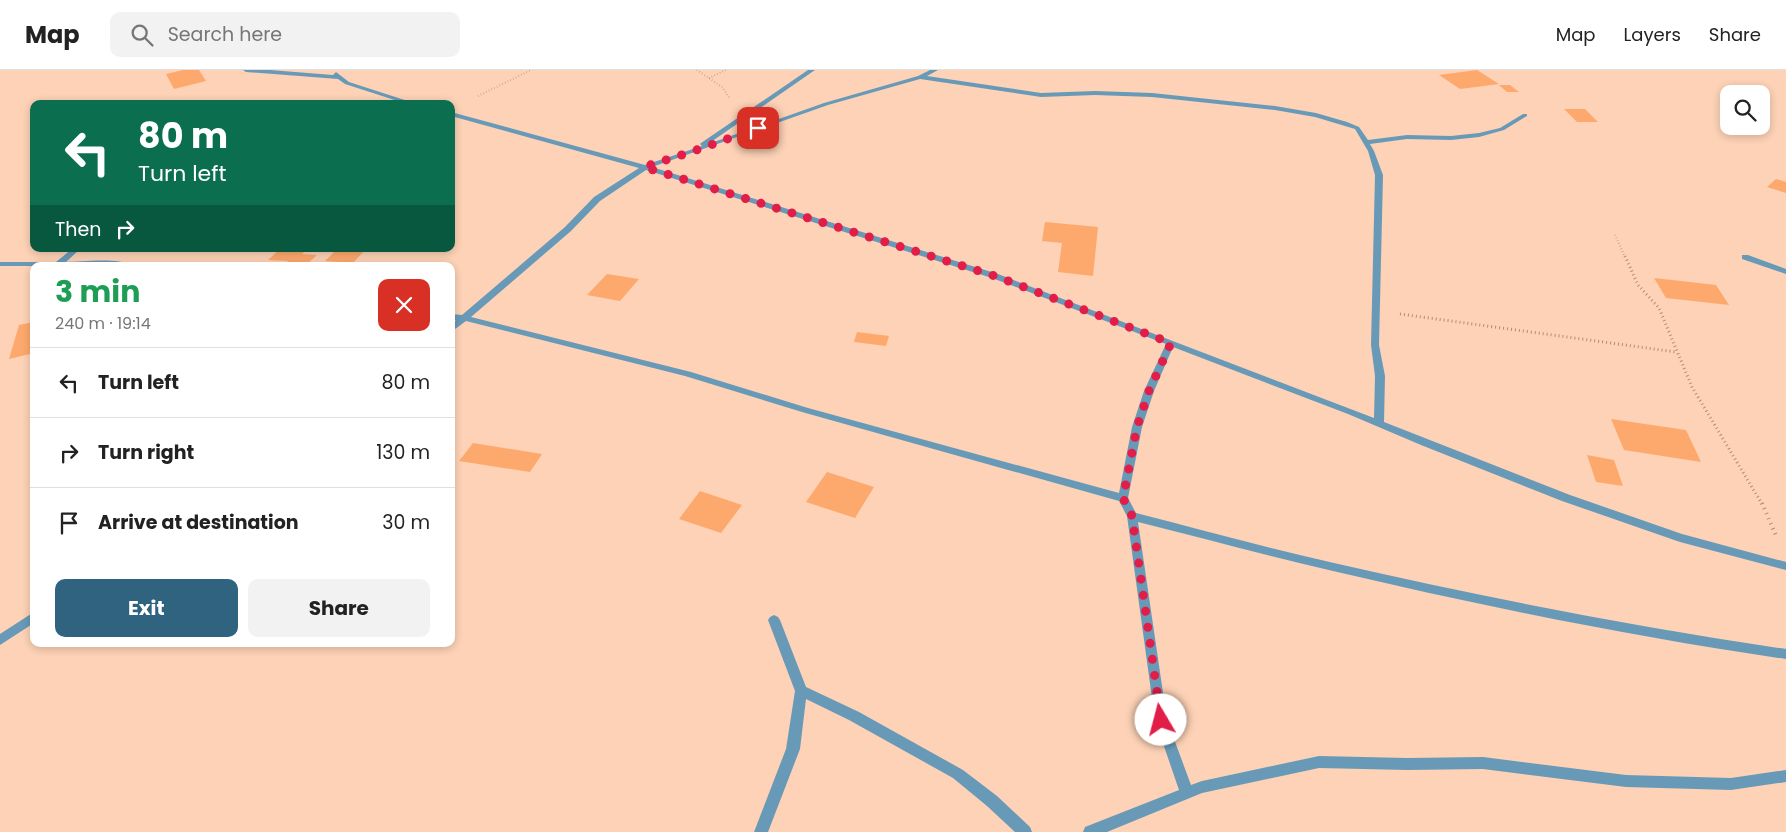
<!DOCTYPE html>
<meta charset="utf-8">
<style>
:root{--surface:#fff;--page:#f2f2f2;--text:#222;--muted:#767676;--line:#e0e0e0;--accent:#306380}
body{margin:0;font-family:Poppins,sans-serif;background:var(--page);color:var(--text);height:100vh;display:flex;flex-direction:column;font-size:19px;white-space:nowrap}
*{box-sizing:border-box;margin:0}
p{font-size:16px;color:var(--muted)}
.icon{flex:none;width:28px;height:28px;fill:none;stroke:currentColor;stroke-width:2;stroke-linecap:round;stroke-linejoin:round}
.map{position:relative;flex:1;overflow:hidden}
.panel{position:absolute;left:30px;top:192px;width:425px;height:385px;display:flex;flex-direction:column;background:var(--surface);border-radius:10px;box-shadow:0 2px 8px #0003}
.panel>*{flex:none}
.banner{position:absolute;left:30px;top:30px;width:425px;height:152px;border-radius:10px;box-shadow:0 2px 8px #0003;background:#0b6e4f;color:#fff;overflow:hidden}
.buttons{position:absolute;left:1720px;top:15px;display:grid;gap:10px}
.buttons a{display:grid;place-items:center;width:50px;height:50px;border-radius:10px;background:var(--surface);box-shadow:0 2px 8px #0003;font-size:25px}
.pin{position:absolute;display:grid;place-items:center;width:42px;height:42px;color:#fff;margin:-21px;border-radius:10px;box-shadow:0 2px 8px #0006}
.me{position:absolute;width:55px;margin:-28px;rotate:352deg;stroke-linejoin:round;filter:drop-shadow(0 0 4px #0008)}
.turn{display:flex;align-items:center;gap:18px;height:105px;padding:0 25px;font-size:22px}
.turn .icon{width:65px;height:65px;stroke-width:2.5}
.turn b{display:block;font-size:35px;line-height:42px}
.then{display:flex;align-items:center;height:48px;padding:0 25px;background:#0003;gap:10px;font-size:19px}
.round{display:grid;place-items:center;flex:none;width:52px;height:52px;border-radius:10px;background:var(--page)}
.headline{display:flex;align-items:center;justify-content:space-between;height:85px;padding:0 25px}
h1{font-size:30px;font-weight:700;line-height:38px;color:#1e9e55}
.action{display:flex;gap:10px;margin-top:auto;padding:10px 25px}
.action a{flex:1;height:58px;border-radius:10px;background:var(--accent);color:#fff;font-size:20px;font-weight:700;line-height:58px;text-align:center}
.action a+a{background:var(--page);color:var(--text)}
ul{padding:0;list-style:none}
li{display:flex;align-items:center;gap:15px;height:70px;padding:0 25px;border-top:1px solid var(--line)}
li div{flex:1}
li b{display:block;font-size:19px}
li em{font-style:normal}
header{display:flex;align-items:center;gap:30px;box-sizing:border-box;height:70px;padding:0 25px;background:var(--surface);border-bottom:1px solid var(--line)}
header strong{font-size:24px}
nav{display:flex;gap:28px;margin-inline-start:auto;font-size:18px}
.search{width:350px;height:45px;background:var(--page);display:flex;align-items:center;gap:12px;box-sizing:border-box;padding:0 18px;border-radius:10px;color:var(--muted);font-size:19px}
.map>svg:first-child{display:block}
</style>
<header>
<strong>Map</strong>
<div class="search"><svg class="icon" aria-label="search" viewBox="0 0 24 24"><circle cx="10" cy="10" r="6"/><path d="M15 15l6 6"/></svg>Search here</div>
<nav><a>Map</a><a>Layers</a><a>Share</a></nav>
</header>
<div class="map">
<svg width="1786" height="762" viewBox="0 0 1786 762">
<rect width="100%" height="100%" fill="#fdd2b6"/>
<g fill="#fda96d">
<path d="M183 0H199L206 11 174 19 166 4Z"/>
<path d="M1477 0 1499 14 1460 19 1439 5Z"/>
<path d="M1499 15H1510L1519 22H1507Z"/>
<path d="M1564 39H1585L1598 52H1577Z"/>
<path d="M1776 109 1786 112V123L1767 117Z"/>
<path d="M1045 152 1098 157 1093 206 1058 202 1062 173 1042 171Z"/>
<path d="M280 179H307L302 184 317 185 305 196H283L288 191 268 190Z"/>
<path d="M337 179H366L353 193 325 191Z"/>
<path d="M607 204 639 209 620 231 587 225Z"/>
<path d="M1654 208 1716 215 1729 235 1666 228Z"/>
<path d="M34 252V283L9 289 19 255Z"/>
<path d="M857 262 889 266 886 276 854 272Z"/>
<path d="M1611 349 1686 360 1701 392 1624 380Z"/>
<path d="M473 373 542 384 530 402 459 391Z"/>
<path d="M1587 385 1614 390 1623 416 1596 412Z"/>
<path d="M827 402 874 417 855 448 806 432Z"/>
<path d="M700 421 742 435 721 463 679 449Z"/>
</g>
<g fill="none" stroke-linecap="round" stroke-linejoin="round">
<g stroke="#af8e78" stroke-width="2" stroke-dasharray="0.5 2.5" stroke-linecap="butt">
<path d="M697 0 722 17 730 29"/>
<path d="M709 8 726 0"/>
<path d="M478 26 531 0"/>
<path d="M1615 165 1625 187"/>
</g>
<g stroke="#af8e78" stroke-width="3" stroke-dasharray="1 3" stroke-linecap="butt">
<path d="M1625 186 1638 215 1659 238 1692 317 1762 434"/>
<path d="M1400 244 1676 282"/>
</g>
<path stroke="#af8e78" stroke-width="4" stroke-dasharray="1 4.5" stroke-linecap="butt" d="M1762 433 1777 468"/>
<g fill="#689ab8" fill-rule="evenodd">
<path d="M243 0H270L333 5 336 2 349 12 417 34H407L345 14 338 9 246 2Z"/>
<path d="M808 0H815L708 74 824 33 918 6 930 0H938L927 6 1041 23 1095 21 1152 23 1275 36 1316 43 1347 52 1359 57 1368 70 1407 65 1451 66 1479 63 1500 58 1523 44H1527V46L1504 60 1479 67 1451 70 1407 69 1370 74 1374 81 1383 105 1379 275 1385 306 1384 352 1570 425 1682 464 1786 492V500L1680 472 1562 431 1421 375 1348 344 1173 277 1154 321 1142 357 1128 428 1136 443C1202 460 1267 478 1334 493 1483 527 1634 557 1786 579V589C1634 567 1482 536 1333 501 1267 486 1203 468 1138 452L1167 650 1191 715 1202 711 1319 686 1407 688 1483 687 1626 705 1731 708 1786 700V712L1731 720 1626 717 1483 699 1407 700 1319 698 1202 723 1107 762H1083L1085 757 1179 720 1155 650 1127 446 1119 431 802 342 685 306 466 251 451 262V254L456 250H451V244L462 245 565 157 594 127 639 98 451 46V42L645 95 702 76 700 74 701 73ZM920 9 1041 27 1095 25 1152 27 1275 40 1315 47 1355 59 1368 81 1375 105 1371 275 1375 306 1374 348 998 204 652 97 828 35ZM646 100 992 208 1166 274 1144 321 1132 357 1119 423 808 338 691 302 471 247 571 161 600 131Z"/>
<path d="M72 179H80L66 192C82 192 119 187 132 196H0V192H56Z"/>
<path d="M1742 185H1748L1786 199V204L1742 189Z"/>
<path d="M34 542V553L0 575V564Z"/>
<path d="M774 545 778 547 780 550 806 617 859 642 963 700 997 726 1030 757 1032 762H1015L987 736 953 708 849 650 806 629 800 679 768 762H754L786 679 795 621 768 550 770 547Z"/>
</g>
</g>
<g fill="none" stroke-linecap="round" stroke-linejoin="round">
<path stroke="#e11d48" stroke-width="9" stroke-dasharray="0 16.2" d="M758 58 691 82 644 97 995 206 1171 273 1149 321 1137 357 1123 428 1132 446 1161 650"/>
</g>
</svg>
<div class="buttons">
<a><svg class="icon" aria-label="search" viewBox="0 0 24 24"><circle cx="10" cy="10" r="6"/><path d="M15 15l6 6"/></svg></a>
</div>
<div class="pin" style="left:758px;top:58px;background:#d93025"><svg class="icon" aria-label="arrive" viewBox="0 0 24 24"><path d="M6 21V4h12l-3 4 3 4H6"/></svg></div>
<svg class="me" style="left:1161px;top:650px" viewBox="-20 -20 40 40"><circle r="19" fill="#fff"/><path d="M0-13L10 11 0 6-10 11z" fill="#e11d48"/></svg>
<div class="banner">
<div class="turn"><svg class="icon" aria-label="left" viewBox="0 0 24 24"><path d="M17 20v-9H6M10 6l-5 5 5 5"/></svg><div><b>80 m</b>Turn left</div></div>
<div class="then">Then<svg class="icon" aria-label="right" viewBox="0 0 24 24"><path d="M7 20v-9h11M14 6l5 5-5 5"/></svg></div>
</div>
<section class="panel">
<div class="headline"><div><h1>3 min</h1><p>240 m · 19:14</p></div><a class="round" style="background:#d93025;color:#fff"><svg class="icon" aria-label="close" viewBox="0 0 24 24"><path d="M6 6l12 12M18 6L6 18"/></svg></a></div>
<ul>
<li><svg class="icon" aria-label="left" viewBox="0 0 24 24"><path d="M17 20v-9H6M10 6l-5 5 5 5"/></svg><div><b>Turn left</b></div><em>80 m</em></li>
<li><svg class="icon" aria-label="right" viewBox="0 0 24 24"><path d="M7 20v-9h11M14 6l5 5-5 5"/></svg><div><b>Turn right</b></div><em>130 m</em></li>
<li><svg class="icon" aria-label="arrive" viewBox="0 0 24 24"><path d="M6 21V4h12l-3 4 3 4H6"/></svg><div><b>Arrive at destination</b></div><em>30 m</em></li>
</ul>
<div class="action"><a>Exit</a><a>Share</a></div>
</section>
</div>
